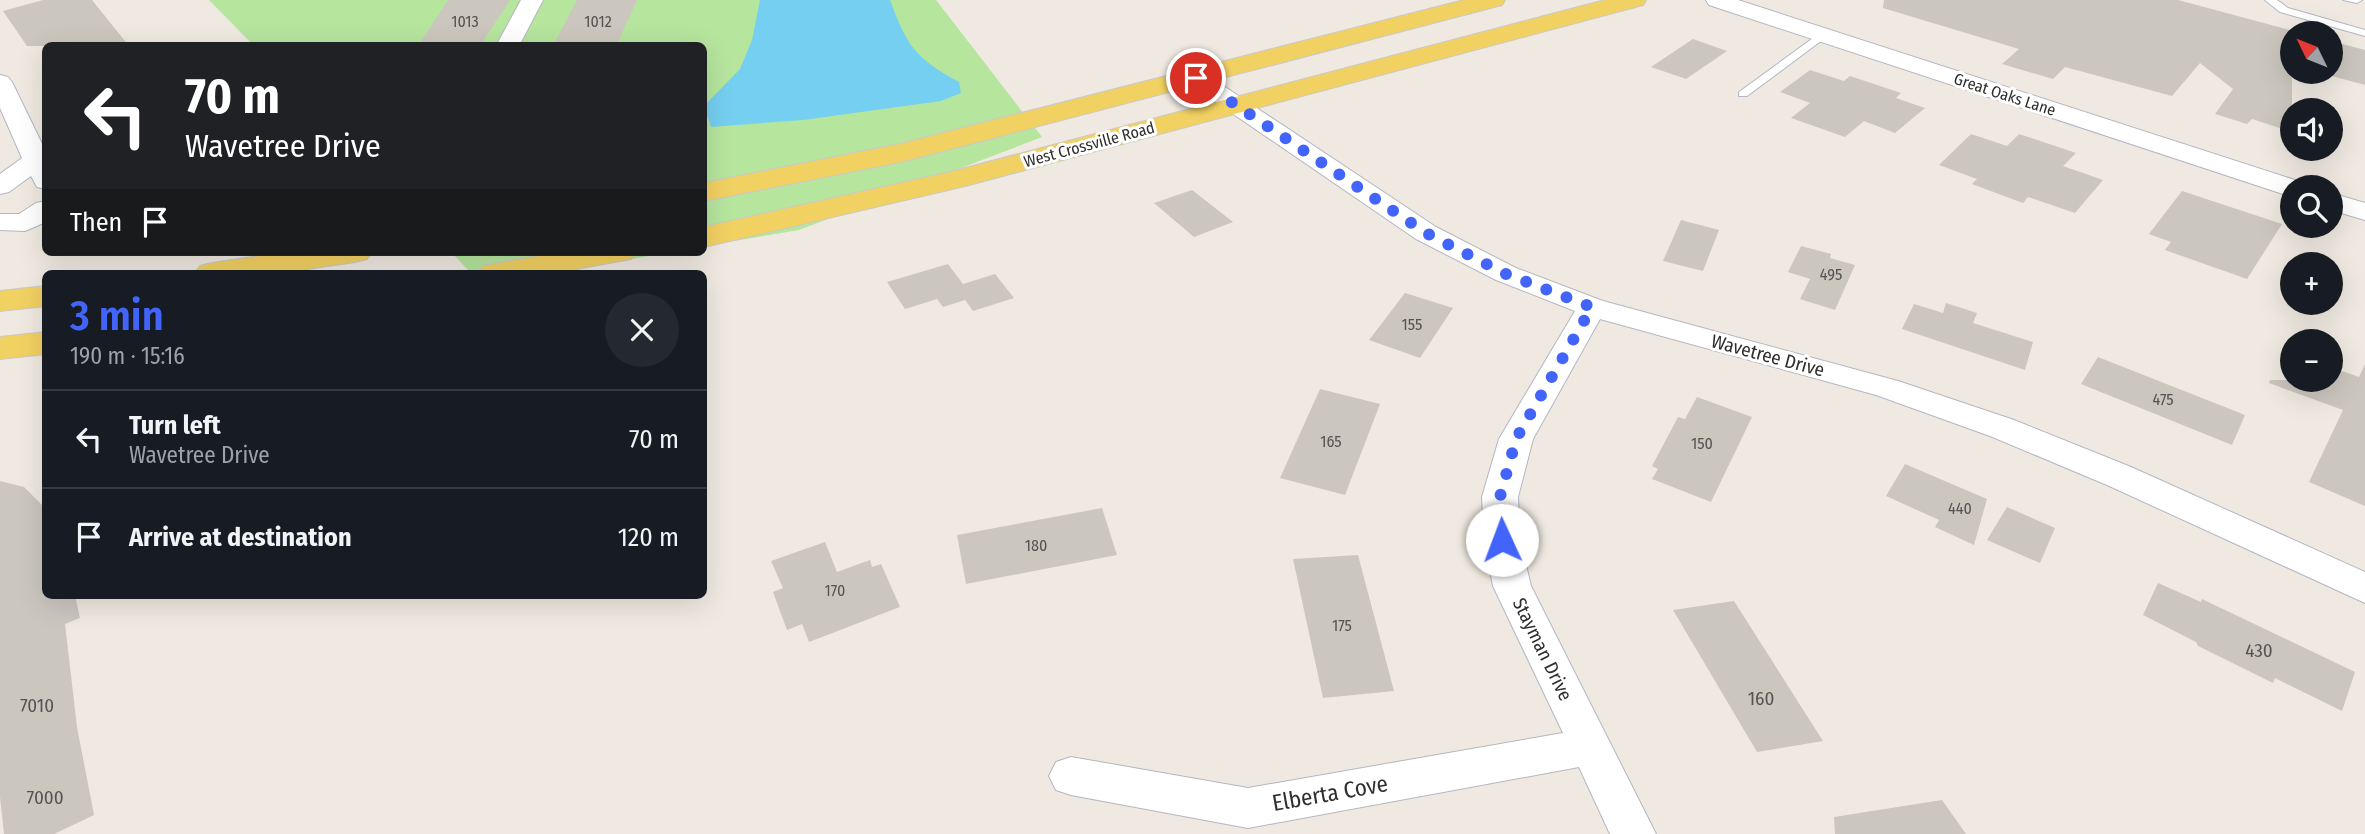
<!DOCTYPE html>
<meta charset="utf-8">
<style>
:root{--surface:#171b24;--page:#242831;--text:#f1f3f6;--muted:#9ea1a6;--line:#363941;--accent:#4264fb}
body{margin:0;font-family:"Fira Sans Condensed",sans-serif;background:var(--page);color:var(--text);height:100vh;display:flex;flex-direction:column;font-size:26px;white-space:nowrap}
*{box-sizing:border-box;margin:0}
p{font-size:23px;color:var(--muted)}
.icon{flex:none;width:38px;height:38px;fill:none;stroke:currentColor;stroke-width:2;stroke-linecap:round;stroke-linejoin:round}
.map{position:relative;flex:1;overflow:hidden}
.side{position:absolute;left:42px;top:270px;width:665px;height:329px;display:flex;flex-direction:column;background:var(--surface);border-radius:10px;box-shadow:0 7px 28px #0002}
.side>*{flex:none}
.guide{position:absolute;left:42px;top:42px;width:665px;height:214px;border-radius:10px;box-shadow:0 7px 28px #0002;background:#202124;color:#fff;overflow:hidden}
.needle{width:46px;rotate:313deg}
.controls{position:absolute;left:2280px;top:21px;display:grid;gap:14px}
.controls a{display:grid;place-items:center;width:63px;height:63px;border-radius:50%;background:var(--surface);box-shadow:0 7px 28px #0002;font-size:35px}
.pin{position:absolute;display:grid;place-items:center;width:60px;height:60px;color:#fff;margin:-30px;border:4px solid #fff;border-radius:50%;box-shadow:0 2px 7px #0007}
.me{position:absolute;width:77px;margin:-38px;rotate:358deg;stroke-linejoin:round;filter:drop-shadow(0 0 5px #0008)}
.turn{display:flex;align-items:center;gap:24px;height:147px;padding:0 28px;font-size:32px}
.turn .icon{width:91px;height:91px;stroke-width:2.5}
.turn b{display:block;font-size:49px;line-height:60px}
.then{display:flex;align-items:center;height:66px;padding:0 28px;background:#0003;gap:14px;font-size:26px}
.round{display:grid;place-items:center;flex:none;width:74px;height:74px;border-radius:37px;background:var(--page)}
.summary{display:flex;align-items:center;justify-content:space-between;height:119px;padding:0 28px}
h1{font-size:42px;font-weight:600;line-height:52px;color:var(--accent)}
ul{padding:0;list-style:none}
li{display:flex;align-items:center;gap:21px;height:98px;padding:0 28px;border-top:2px solid var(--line)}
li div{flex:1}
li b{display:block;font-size:26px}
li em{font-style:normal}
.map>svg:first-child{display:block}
</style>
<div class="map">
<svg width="2365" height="834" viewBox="0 0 2365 834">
<rect width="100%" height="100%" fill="#efe9e1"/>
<g fill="#b6e59e">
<path d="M209 0H936L1042 137 799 230 704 246V46L253 45Z"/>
<path d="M451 252H672L552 273H471Z"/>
</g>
<path fill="#75cff0" d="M760 0H890C907 46 915 58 959 82L961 93 941 101 803 120 711 127 704 106 740 69 752 40Z"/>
<g fill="#cbc7bf">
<path d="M43 0H92L129 46H27L3 11Z"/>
<path d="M448 0H510L480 46H418Z"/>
<path d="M577 0H637L616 46H553Z"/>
<path d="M1884 0H2178L2297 32 2302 33H2292V132L2252 119 2247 124 2215 114 2233 89 2200 63 2172 96 2065 67 2053 79 2002 64 2019 49 1883 8Z"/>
<path d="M1693 39 1727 51 1686 79 1651 67Z"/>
<path d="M2331 41 2365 50V85L2317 72H2331Z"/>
<path d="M1810 70 1844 81 1850 76 1901 93 1896 98 1925 108 1895 133 1864 121 1845 137 1791 118 1810 103 1780 92Z"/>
<path d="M1971 134 2007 146 2019 134 2076 153 2063 166 2103 180 2075 213 2028 197 2023 203 1972 184 1977 179 1939 165Z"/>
<path d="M1192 190 1233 222 1194 237 1154 203Z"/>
<path d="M2182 191 2282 224 2247 279 2165 250 2171 242 2149 234Z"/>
<path d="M1681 220 1719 230 1703 271 1663 261Z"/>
<path d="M1801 246 1831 254 1830 258 1855 265 1835 310 1800 299 1810 279 1788 272Z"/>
<path d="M948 264 963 284 995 274 1014 298 973 311 965 300 943 307 937 299 905 309 887 282Z"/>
<path d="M1405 293 1453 308 1420 358 1369 340Z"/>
<path d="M1946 303 1977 313 1973 323 2033 342 2025 370 1902 329 1914 304 1943 313Z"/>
<path d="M2098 357 2245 415 2232 445 2081 384Z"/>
<path d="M2365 364V506L2309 482 2343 410 2269 383 2270 380H2331V367L2359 377Z"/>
<path d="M1320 389 1380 404 1345 495 1280 478Z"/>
<path d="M1697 397 1752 417 1711 502 1652 479 1658 469 1652 466 1678 417 1685 419Z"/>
<path d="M1905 464 1987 499 1974 545 1935 527 1939 520 1886 496Z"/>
<path d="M0 481 24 487 46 509V595H75L80 618 65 624 77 727 94 815 54 834H4L0 797Z"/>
<path d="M2007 507 2055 528 2040 563 1987 540Z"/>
<path d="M1102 508 1117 555 966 584 957 535Z"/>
<path d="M825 542 837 572 870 560 872 567 881 564 900 607 809 642 802 624 787 630 773 592 783 588 771 561Z"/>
<path d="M1358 555 1394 691 1323 698 1293 559Z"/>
<path d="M2158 583 2201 602 2202 599 2355 672 2342 711 2275 678 2273 683 2198 646 2196 642 2143 615Z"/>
<path d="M1734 601 1823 741 1757 752 1673 610Z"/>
<path d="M1942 800 1966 834H1835L1834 817Z"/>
</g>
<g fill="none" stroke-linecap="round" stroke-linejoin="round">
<defs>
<g id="lane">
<path d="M2265 0H2277L2288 8 2365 30V36L2280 12Z"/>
<path d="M2343 0H2362L2357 3Z"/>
<path d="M1820 33 1829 35 1747 96H1739V92Z"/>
</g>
<g id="street">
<path d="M521 0H543L519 46H496Z"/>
<path d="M1706 0H1738L2301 182 2305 187H2292V196L2283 194 1709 5Z"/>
<path d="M1196 71 1204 73 1436 227 1516 268 1603 301 1898 381 2014 420 2131 467 2365 572V603L2107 485 1990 436 1876 395 1600 319 1533 439 1518 497 1520 540 1531 586 1656 834H1610L1579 767 1248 828 1071 795 1056 790 1049 776 1056 762 1071 757 1248 788 1563 733 1493 586 1484 540 1482 497 1499 439 1575 311 1496 280 1416 239 1188 83 1184 78 1188 73Z"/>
<path d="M0 75 8 77 12 82 46 152V189L37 187 31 176 9 192 0 194V174L22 158 0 108Z"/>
<path d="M2331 193 2365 203V220L2331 210Z"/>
<path d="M46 201V222L25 231 0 230V214H19L36 203Z"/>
</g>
<g id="primary">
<path d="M1464 0H1505L1502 5 901 162 704 201V183L900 144Z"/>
<path d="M1605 0H1646L1643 5 965 186 704 247V227L950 172Z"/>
<path d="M287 252H372L367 259 355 262 280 273H195L200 266 212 263Z"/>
<path d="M560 252H636L631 259 554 273H478L483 266Z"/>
<path d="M46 286V306L0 311V291Z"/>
<path d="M46 332V354L0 359V337Z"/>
</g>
</defs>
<use href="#lane" stroke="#b4b7c1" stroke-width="2"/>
<use href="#street" stroke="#b4b7c1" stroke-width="2"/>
<use href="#primary" stroke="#c9c9c9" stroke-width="2"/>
<use href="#lane" fill="#fff" fill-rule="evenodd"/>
<use href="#street" fill="#fff" fill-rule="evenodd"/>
<use href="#primary" fill="#f2d163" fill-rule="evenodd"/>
</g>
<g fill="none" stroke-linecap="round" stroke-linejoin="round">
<path stroke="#4264fb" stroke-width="12" stroke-dasharray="0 21.6" d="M1196 78 1426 233 1506 274 1592 307 1516 439 1500 497 1502 540"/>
</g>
<g text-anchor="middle" stroke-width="6" stroke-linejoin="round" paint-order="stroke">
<g font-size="16" fill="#555452">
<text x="465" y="27">1013</text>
<text x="598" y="27">1012</text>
<text x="1831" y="280">495</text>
<text x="1412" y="330">155</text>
<text x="2163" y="405">475</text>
<text x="1331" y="447">165</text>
<text x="1702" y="449">150</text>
<text x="1960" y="514">440</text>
<text x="1036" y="551">180</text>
<text x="835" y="596">170</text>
<text x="1342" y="631">175</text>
</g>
<g font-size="16" fill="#2e2e2e" stroke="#fff">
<text transform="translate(2005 94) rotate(18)" y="6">Great Oaks Lane</text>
<text transform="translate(1089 144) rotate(-15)" y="6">West Crossville Road</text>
</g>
<g font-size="19" fill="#2e2e2e" stroke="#fff">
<text transform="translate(1768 355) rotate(15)" y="7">Wavetree Drive</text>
<text transform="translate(1543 649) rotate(64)" y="7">Stayman Drive</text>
</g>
<g font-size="19" fill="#555452">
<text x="2259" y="657">430</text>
<text x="1761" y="705">160</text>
<text x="37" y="712">7010</text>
<text x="45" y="804">7000</text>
</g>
<g font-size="23" fill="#2e2e2e" stroke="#fff">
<text transform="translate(1330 793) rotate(-10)" y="8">Elberta Cove</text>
</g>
</g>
</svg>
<div class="controls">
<a><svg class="needle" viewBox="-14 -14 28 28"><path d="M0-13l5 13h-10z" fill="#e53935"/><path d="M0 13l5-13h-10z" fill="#9ea1a6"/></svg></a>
<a><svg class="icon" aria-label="sound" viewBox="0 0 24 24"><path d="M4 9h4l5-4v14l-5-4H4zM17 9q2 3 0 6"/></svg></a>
<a><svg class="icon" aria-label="search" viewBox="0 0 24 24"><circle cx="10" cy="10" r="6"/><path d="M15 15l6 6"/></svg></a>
<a>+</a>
<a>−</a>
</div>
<div class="pin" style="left:1196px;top:78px;background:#d93025"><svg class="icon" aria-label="arrive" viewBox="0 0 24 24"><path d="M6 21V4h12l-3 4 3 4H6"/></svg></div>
<svg class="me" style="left:1502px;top:540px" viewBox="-20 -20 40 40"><circle r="19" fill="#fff"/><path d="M0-13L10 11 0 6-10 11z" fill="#4264fb"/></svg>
<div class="guide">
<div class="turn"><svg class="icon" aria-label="left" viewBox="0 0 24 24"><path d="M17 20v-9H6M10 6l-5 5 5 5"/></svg><div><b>70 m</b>Wavetree Drive</div></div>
<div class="then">Then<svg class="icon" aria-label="arrive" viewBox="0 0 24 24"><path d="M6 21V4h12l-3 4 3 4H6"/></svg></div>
</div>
<section class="side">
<div class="summary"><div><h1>3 min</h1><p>190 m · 15:16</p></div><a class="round"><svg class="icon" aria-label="close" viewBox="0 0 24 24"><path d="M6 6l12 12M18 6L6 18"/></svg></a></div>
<ul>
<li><svg class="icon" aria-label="left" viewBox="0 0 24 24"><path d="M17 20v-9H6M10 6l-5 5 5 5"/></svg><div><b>Turn left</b><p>Wavetree Drive</p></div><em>70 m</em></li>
<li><svg class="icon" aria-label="arrive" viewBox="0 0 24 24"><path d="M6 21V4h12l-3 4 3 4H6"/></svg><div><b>Arrive at destination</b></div><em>120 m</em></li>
</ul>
</section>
</div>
